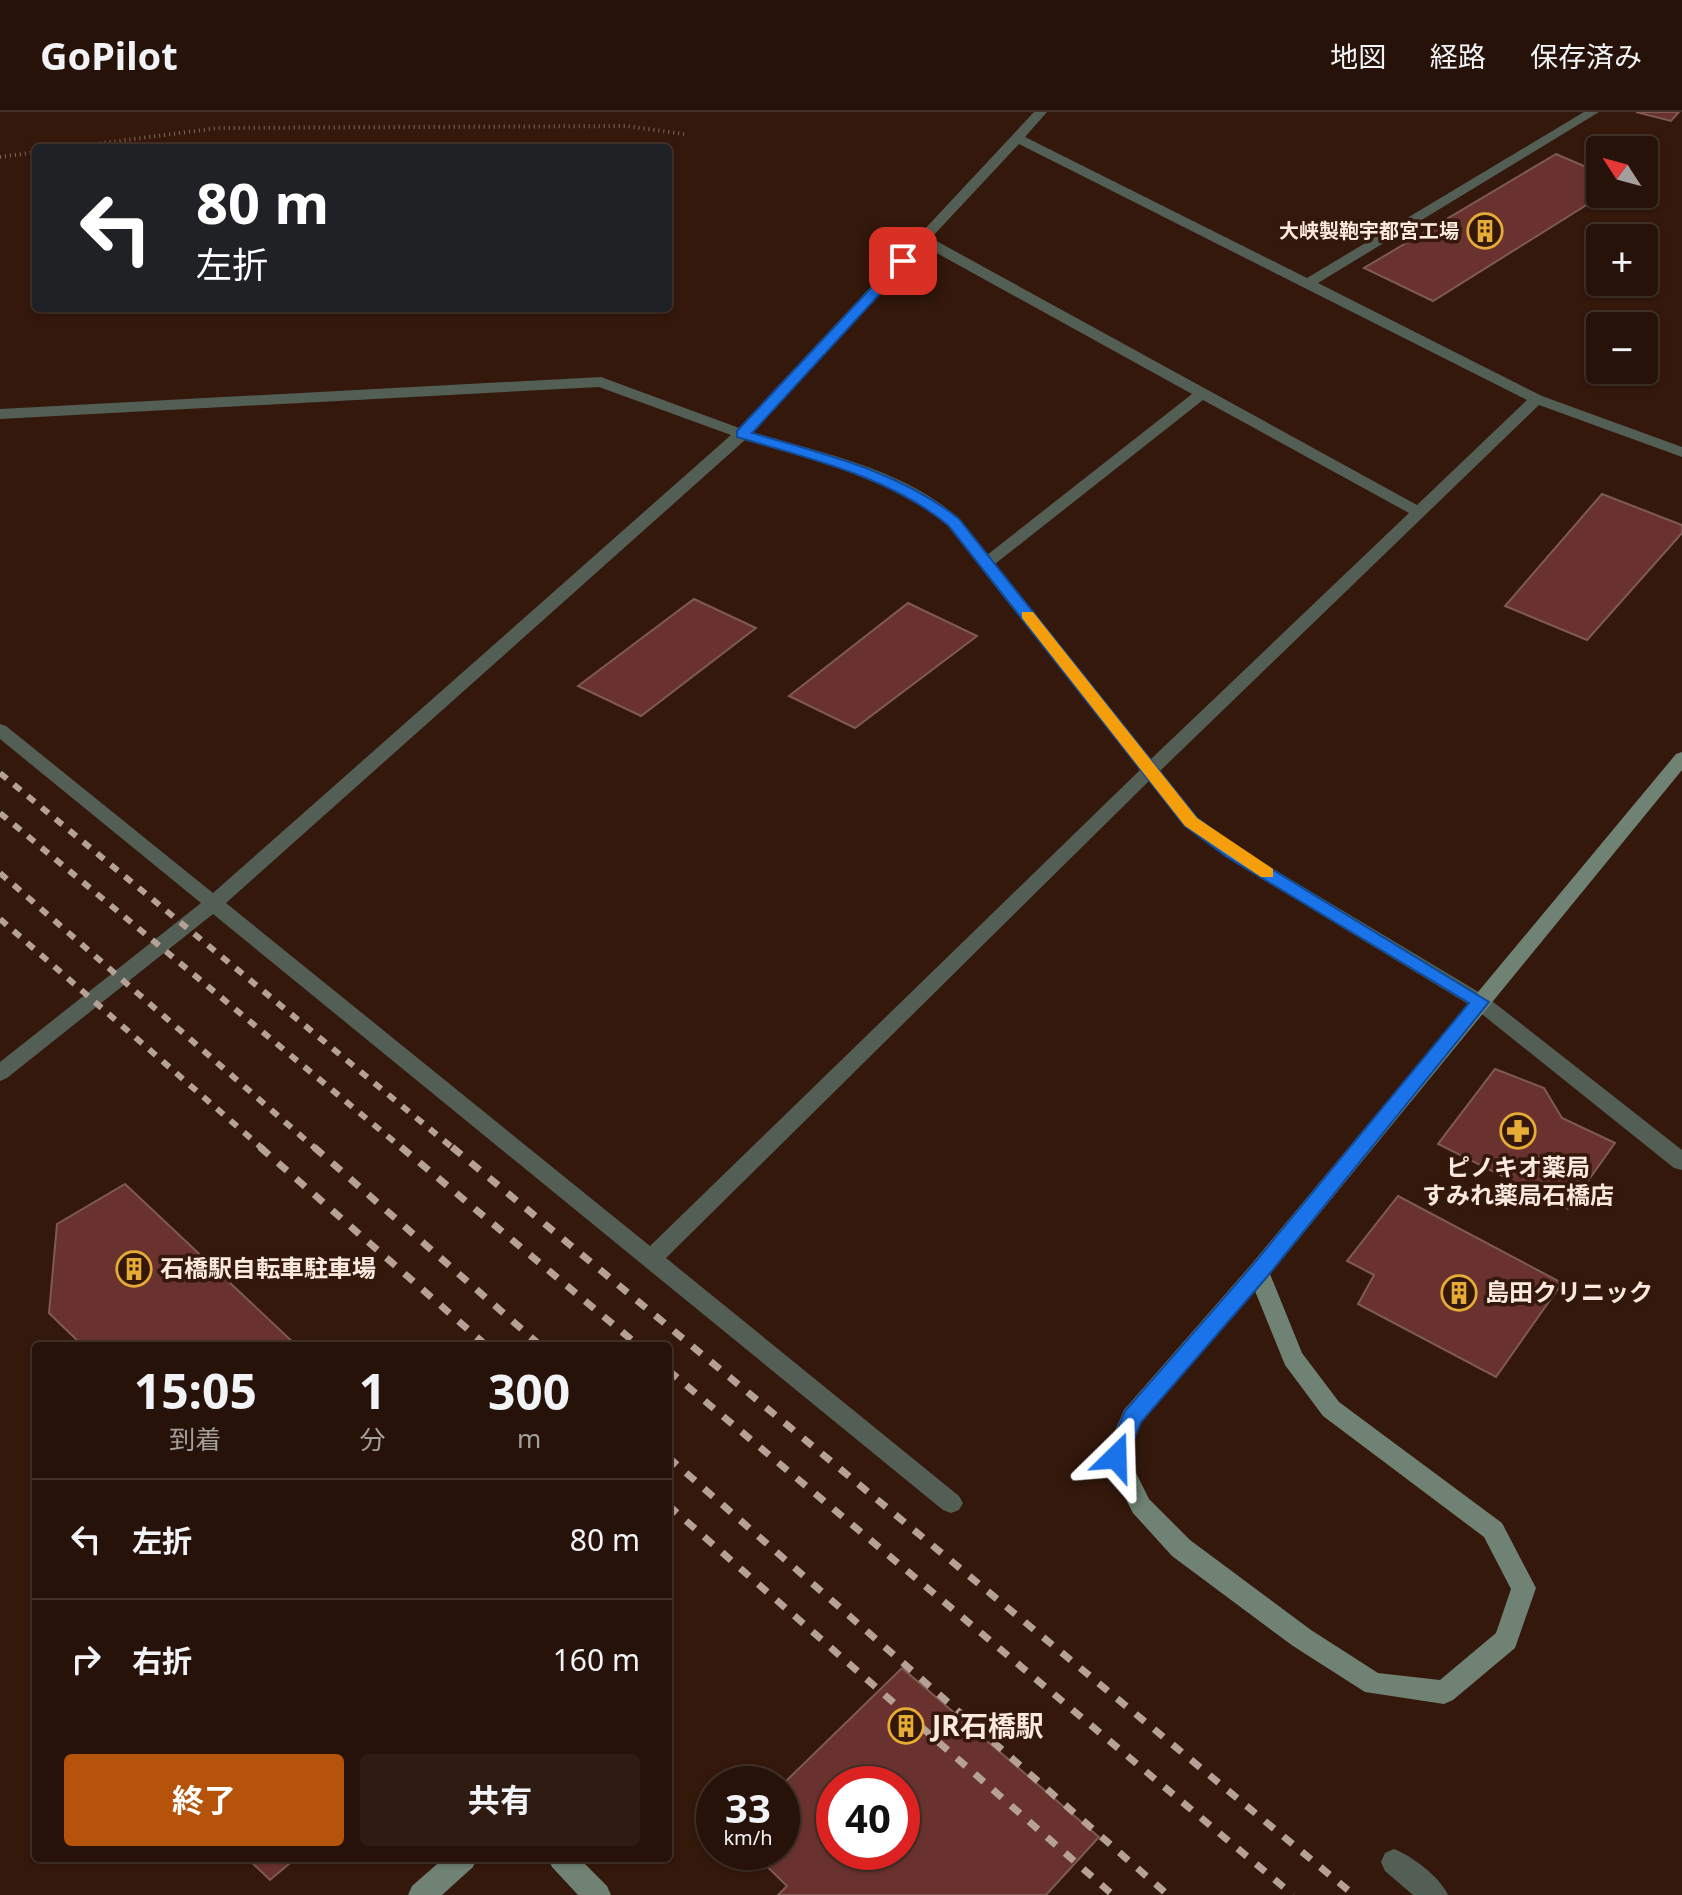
<!DOCTYPE html>
<html lang="ja">
<meta charset="utf-8">
<style>
:root{--surface:#261208;--page:#2e1b12;--text:#f1f3f6;--muted:#a49e9c;--line:#423229;--accent:#b45309}
body{margin:0;font-family:"Noto Sans","Noto Sans JP",sans-serif;background:var(--page);color:var(--text);height:100vh;display:flex;flex-direction:column;font-size:30px;white-space:nowrap}
*{box-sizing:border-box;margin:0}
p{font-size:26px;color:var(--muted)}
.icon{flex:none;width:44px;height:44px;fill:none;stroke:currentColor;stroke-width:2;stroke-linecap:round;stroke-linejoin:round}
.map{position:relative;flex:1;overflow:hidden}
.sheet{position:absolute;left:32px;top:1230px;width:640px;height:520px;display:flex;flex-direction:column;background:var(--surface);border-radius:8px;box-shadow:0 2px 6px #0004,0 0 0 2px var(--line)}
.sheet>*{flex:none}
.guide{position:absolute;left:32px;top:32px;width:640px;height:168px;border-radius:8px;box-shadow:0 2px 6px #0004,0 0 0 2px var(--line);background:#202124;color:#fff;overflow:hidden}
.needle{width:52px;rotate:306deg}
.controls{position:absolute;left:1586px;top:24px;display:grid;gap:16px}
.controls a{display:grid;place-items:center;width:72px;height:72px;border-radius:8px;background:var(--surface);box-shadow:0 2px 6px #0004,0 0 0 2px var(--line);font-size:40px}
.speed{position:absolute;left:696px;top:1654px;display:flex;gap:16px;font-size:40px;font-weight:700;text-align:center}
.speed>*{display:grid;place-content:center;width:104px;height:104px;border-radius:50%;background:var(--surface);box-shadow:0 2px 6px #0004,0 0 0 2px var(--line);line-height:1}
.speed small{font-size:20px;font-weight:400}
.speed .limit{border:12px solid #d22;background:#fff;color:#111}
.pin{position:absolute;display:grid;place-items:center;width:68px;height:68px;color:#fff;margin:-34px;border-radius:16px;box-shadow:0 4px 12px #0006}
.me{position:absolute;width:88px;margin:-44px;rotate:22deg;stroke-linejoin:round;filter:drop-shadow(0 0 6px #0008)}
.turn{display:flex;align-items:center;gap:28px;height:168px;padding:0 32px;font-size:36px}
.turn .icon{width:104px;height:104px;stroke-width:2.5}
.turn b{display:block;font-size:56px;line-height:68px}
.eta{display:flex;justify-content:space-evenly;align-items:center;height:136px;text-align:center}
.eta b{font-size:48px;font-weight:700;line-height:56px}
.action{display:flex;gap:16px;margin-top:auto;padding:16px 32px}
.action a{flex:1;height:92px;border-radius:8px;background:var(--accent);color:#fff;font-size:32px;font-weight:700;line-height:92px;text-align:center}
.action a+a{background:var(--page);color:var(--text)}
ul{padding:0;list-style:none}
li{display:flex;align-items:center;gap:24px;height:120px;padding:0 32px;border-top:2px solid var(--line)}
li div{flex:1}
li b{display:block;font-size:30px}
li em{font-style:normal}
header{display:flex;align-items:center;gap:48px;box-sizing:border-box;height:112px;padding:0 40px;background:var(--surface);border-bottom:2px solid var(--line)}
header strong{font-size:38px}
nav{display:flex;gap:44px;margin-inline-start:auto;font-size:28px}
.map>svg:first-child{display:block}
</style>
<header>
<strong>GoPilot</strong>
<nav><a>地図</a><a>経路</a><a>保存済み</a></nav>
</header>
<div class="map">
<svg width="1682" height="1783" viewBox="0 0 1682 1783">
<rect width="100%" height="100%" fill="#33180b"/>
<g fill="#6a322f" stroke="#7e5a57" stroke-width="2" fill-rule="evenodd">
<path d="M1636 0H1679L1671 9Z"/>
<path d="M1556 42 1600 61V82H1604L1433 189 1364 156Z"/>
<path d="M1602 382 1682 413V421L1587 528 1505 494Z"/>
<path d="M694 487 756 516 641 604 578 574Z"/>
<path d="M908 491 977 524 855 616 789 584Z"/>
<path d="M1495 957 1544 976 1562 1006 1615 1031 1568 1097 1438 1032Z"/>
<path d="M125 1072 297 1234H83L49 1201 57 1112Z"/>
<path d="M1398 1084 1562 1171 1496 1265 1358 1192 1374 1163 1347 1149Z"/>
<path d="M902 1556 1099 1725 1046 1783H778L787 1774 752 1740H782V1673ZM834 1672H902V1740H834Z"/>
<path d="M247 1746H296L270 1768Z"/>
</g>
<g fill="none" stroke-linecap="round" stroke-linejoin="round">
<g stroke="#80685c" stroke-width="4" stroke-dasharray="1 4" stroke-linecap="butt">
<path d="M65 36 218 16 626 14 684 22"/>
<path d="M0 45 36 40"/>
</g>
<g fill="#535f55" fill-rule="evenodd">
<path d="M1034 0H1047L1025 25 1307 166 1584 0H1599L1318 171 1542 284 1682 335V345L1539 293 1160 659 1198 706 1240 737 1487 885 1682 1038V1058L1674 1056 1473 895 1226 745 1184 714 1149 669 666 1146 959 1384 963 1391 959 1398 951 1401 943 1398 213 802 7 966 0 969V950L201 791 0 627V612L6 614 213 781 731 323 599 275 0 307V297L601 265 739 316ZM1019 32 1527 288 1417 393 931 126ZM924 134 1192 282 987 443C977 430 968 415 956 404 903 357 819 340 752 320ZM1203 288 1409 401 1151 647 995 452ZM745 328C815 349 889 366 947 413L1140 658 650 1134 226 791Z"/>
<path d="M1394 1737C1412 1744 1440 1765 1448 1783H1413L1385 1759 1381 1750 1385 1741Z"/>
</g>
<g fill="#6f8273" fill-rule="evenodd">
<path d="M1682 640V658L1270 1162 1302 1241 1339 1290 1502 1411 1536 1476 1515 1536 1453 1588 1444 1592 1365 1580 1293 1534 1172 1444 1133 1401 1104 1345 1124 1298 1250 1154 1676 642ZM1255 1179 1285 1253 1323 1304 1484 1425 1511 1477 1496 1521 1440 1568 1378 1561 1311 1518 1190 1428 1149 1387 1128 1345 1141 1310Z"/>
<path d="M444 1746H477L473 1755 442 1783H408L412 1774Z"/>
<path d="M548 1746H579L607 1774 611 1783H578L552 1755Z"/>
</g>
<g stroke="#b6a196" stroke-width="6" stroke-dasharray="9 9" stroke-linecap="butt">
<path d="M0 661 454 1037"/>
<path d="M0 701 403 1037"/>
<path d="M0 761 316 1037"/>
<path d="M0 807 263 1037"/>
</g>
<g stroke="#b6a196" stroke-width="7" stroke-dasharray="12 12" stroke-linecap="butt">
<path d="M260 1035 487 1234"/>
<path d="M314 1035 541 1234"/>
<path d="M401 1035 639 1234"/>
<path d="M452 1035 1354 1783"/>
<path d="M668 1258 1293 1783"/>
<path d="M668 1345 1168 1783"/>
<path d="M668 1393 1113 1783"/>
</g>
</g>
<path fill="#1a73e8" stroke="#114b97" stroke-width="2" d="M899 146 910 149 752 321C824 342 899 359 959 407L1197 706 1239 737 1489 890 1266 1166 1141 1310 1124 1351H1109L1106 1345 1125 1299 1251 1155 1469 891 1227 745 1185 714 948 413C888 364 811 347 737 325V319Z"/>
<path fill="#f59e0b" d="M1022 500H1033L1197 706 1273 757V765H1261L1185 714 1022 506Z"/>
<defs>
<symbol id="building-ring" viewBox="-11 -11 22 22"><circle r="9.5" fill="#33180b" stroke="#e6ac36" stroke-width="1.5"/><path d="M-4-6H4V6H1V3H-1V6H-4ZM-2.5-4.3h1.7v1.8h-1.7ZM.8-4.3h1.7v1.8H.8ZM-2.5-1h1.7V.8h-1.7ZM.8-1h1.7V.8H.8Z" fill="#e6ac36"/></symbol>
<symbol id="pharmacy-ring" viewBox="-11 -11 22 22"><circle r="9.5" fill="#33180b" stroke="#e6ac36" stroke-width="1.5"/><path d="M-2-6h4v4h4v4h-4v4h-4v-4h-4v-4h4Z" fill="#e6ac36"/></symbol>
</defs>
<g fill-rule="evenodd">
<use href="#building-ring" x="1465" y="99" width="40" height="40"/>
<use href="#pharmacy-ring" x="1498" y="999" width="40" height="40"/>
<use href="#building-ring" x="114" y="1137" width="40" height="40"/>
<use href="#building-ring" x="1439" y="1161" width="40" height="40"/>
<use href="#building-ring" x="886" y="1594" width="40" height="40"/>
</g>
<g text-anchor="middle" stroke-width="7" stroke-linejoin="round" paint-order="stroke">
<g font-size="20" font-weight="bold" fill="#fbe8df" stroke="#33180b" text-anchor="end">
<text x="1459" y="126">大峡製鞄宇都宮工場</text>
</g>
<g font-size="24" font-weight="bold" fill="#fbe8df" stroke="#33180b" text-anchor="start">
<text x="1518" y="1064" text-anchor="middle">ピノキオ薬局<tspan x="1518" dy="28">すみれ薬局石橋店</tspan></text>
<text x="160" y="1165">石橋駅自転車駐車場</text>
<text x="1485" y="1189">島田クリニック</text>
</g>
<g font-size="28" font-weight="bold" fill="#fbe8df" stroke="#33180b" text-anchor="start">
<text x="932" y="1624">JR石橋駅</text>
</g>
</g>
</svg>
<div class="controls">
<a><svg class="needle" viewBox="-14 -14 28 28"><path d="M0-13l5 13h-10z" fill="#e53935"/><path d="M0 13l5-13h-10z" fill="#a49e9c"/></svg></a>
<a>+</a>
<a>−</a>
</div>
<div class="speed"><div>33<small>km/h</small></div><div class="limit">40</div></div>
<div class="pin" style="left:903px;top:149px;background:#d93025"><svg class="icon" aria-label="arrive" viewBox="0 0 24 24"><path d="M6 21V4h12l-3 4 3 4H6"/></svg></div>
<svg class="me" style="left:1116px;top:1345px" viewBox="-20 -20 40 40"><path d="M0-17L14 15 0 8-14 15z" fill="#1a73e8" stroke="#fff" stroke-width="4"/></svg>
<div class="guide">
<div class="turn"><svg class="icon" aria-label="left" viewBox="0 0 24 24"><path d="M17 20v-9H6M10 6l-5 5 5 5"/></svg><div><b>80 m</b>左折</div></div>
</div>
<section class="sheet">
<div class="eta">
<div><b>15:05</b><p>到着</p></div>
<div><b>1</b><p>分</p></div>
<div><b>300</b><p>m</p></div>
</div>
<ul>
<li><svg class="icon" aria-label="left" viewBox="0 0 24 24"><path d="M17 20v-9H6M10 6l-5 5 5 5"/></svg><div><b>左折</b></div><em>80 m</em></li>
<li><svg class="icon" aria-label="right" viewBox="0 0 24 24"><path d="M7 20v-9h11M14 6l5 5-5 5"/></svg><div><b>右折</b></div><em>160 m</em></li>
</ul>
<div class="action"><a>終了</a><a>共有</a></div>
</section>
</div>
